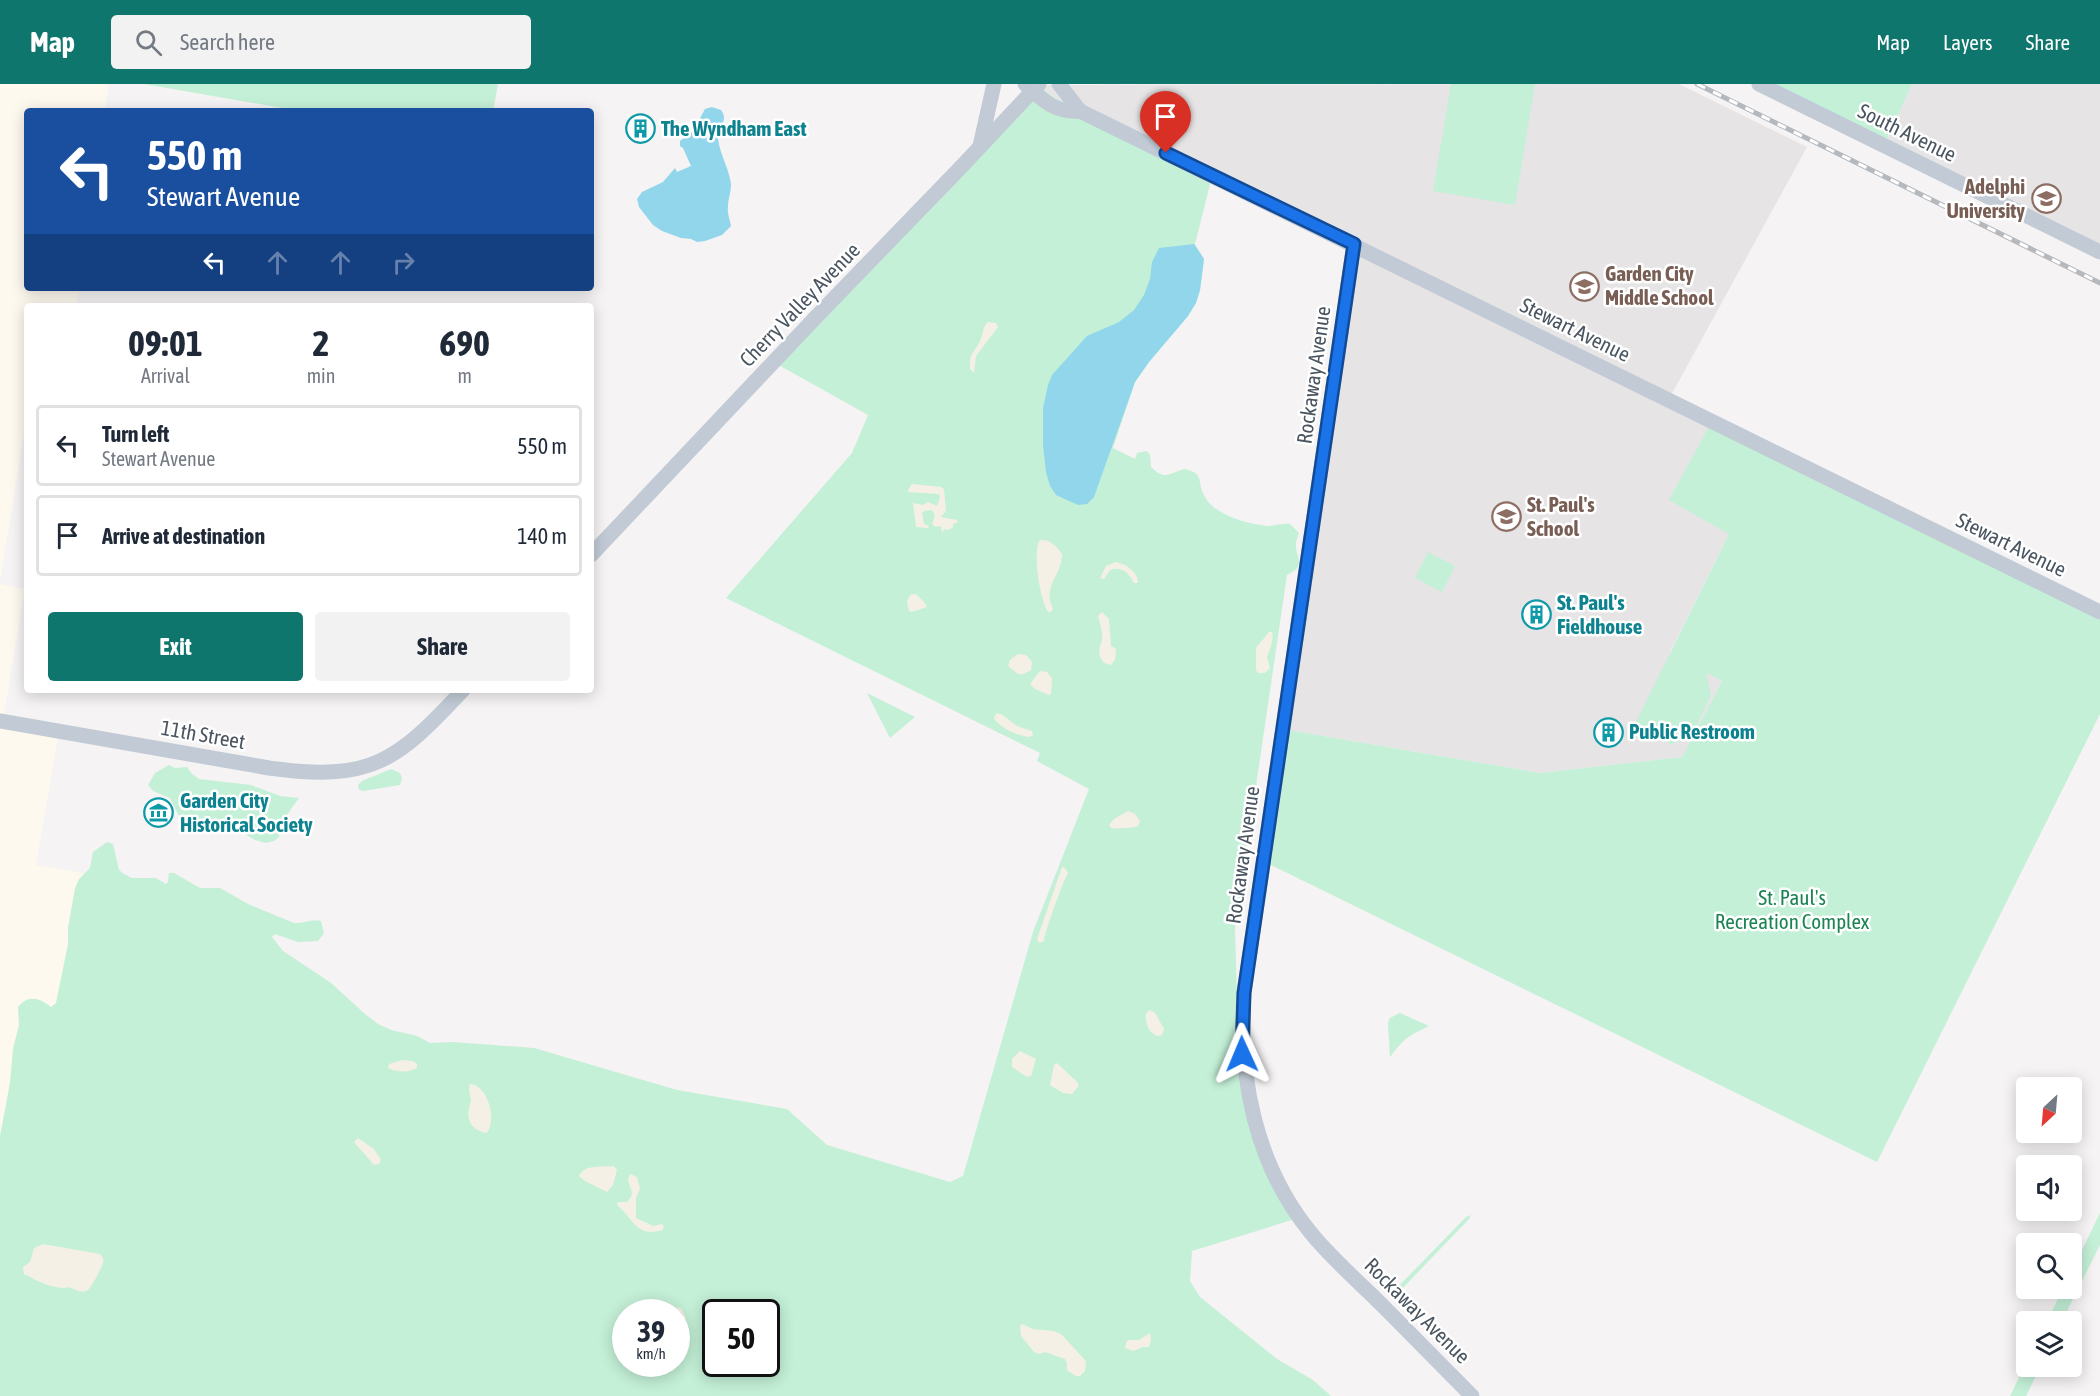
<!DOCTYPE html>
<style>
:root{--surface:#fff;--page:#f2f2f3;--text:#1f2937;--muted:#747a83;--line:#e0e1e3;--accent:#0f766e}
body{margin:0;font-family:"Asap Condensed",sans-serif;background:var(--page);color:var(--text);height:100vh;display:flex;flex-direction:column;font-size:22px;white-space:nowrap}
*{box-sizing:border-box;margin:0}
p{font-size:20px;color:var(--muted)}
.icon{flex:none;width:33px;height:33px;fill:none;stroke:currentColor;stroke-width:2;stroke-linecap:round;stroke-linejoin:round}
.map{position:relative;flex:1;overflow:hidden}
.sheet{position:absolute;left:24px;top:219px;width:570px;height:390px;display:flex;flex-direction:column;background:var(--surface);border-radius:6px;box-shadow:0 3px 15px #0003}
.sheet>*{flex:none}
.banner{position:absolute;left:24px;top:24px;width:570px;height:183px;border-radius:6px;box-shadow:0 3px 15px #0003;background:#1a4fa0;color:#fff;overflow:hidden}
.needle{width:39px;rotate:206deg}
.tools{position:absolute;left:2016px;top:993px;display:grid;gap:12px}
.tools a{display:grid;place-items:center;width:66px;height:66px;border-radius:6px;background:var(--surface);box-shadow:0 3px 15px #0003;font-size:30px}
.speed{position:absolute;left:612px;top:1215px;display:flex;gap:12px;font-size:30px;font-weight:700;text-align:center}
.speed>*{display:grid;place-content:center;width:78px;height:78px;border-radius:50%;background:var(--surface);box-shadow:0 3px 15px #0003;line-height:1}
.speed small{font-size:15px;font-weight:400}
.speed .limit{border:3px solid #111;border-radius:9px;background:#fff;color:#111}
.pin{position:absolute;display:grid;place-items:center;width:51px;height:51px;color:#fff;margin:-62px -26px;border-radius:50% 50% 50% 0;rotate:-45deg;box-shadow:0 0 6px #0007}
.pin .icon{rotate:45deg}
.me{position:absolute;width:66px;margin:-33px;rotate:359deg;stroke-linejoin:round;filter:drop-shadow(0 0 4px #0008)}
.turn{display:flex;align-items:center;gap:21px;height:126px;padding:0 24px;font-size:27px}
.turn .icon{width:78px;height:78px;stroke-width:2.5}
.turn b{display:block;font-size:42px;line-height:51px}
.lanes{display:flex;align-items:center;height:57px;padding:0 24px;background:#0003;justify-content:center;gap:30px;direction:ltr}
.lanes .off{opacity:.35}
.eta{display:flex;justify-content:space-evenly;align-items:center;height:102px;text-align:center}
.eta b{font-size:36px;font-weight:700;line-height:42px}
.cta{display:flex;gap:12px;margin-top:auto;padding:12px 24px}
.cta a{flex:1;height:69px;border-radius:6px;background:var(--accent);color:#fff;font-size:24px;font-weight:700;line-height:69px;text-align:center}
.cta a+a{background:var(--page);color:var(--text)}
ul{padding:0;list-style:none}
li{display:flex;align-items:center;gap:18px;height:81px;margin:0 12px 9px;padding:0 12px;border:3px solid var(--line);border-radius:6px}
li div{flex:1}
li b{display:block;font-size:22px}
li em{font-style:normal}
header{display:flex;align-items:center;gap:36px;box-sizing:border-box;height:84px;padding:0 30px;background:var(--accent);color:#fff}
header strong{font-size:28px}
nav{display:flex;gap:33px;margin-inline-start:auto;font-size:21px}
.search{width:420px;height:54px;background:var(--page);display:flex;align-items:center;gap:15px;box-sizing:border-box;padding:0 21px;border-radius:6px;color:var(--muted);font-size:22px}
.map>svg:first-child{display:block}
</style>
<header>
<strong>Map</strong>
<div class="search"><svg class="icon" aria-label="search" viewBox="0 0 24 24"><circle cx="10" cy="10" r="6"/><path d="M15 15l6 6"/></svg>Search here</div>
<nav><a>Map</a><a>Layers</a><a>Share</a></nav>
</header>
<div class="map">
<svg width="2100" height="1312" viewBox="0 0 2100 1312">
<rect width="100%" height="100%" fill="#f5f3f3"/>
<g fill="#fdf9ef">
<path d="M0 0H109L105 27H27V204H79L76 222H27V333L0 497Z"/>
<path d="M0 500 25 505 3 637 59 648 36 781 83 789 57 930 23 923 0 1058Z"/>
</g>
<g fill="#e6e4e5">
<path d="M1679 0 1807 63 1669 315 1712 337 1729 450 1669 570 1722 597 1682 673 1540 689 1282 645 1353 161 1053 13 1039 1Z"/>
<path d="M1912 0H2100V168L1884 62Z"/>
</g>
<g fill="#c4f0d7" fill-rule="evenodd">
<path d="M144 0H498L493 27H377L359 24 358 27H300Z"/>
<path d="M1451 0H1535L1515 121 1433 107Z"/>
<path d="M1763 0H1912L1884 62Z"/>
<path d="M1039 1 1053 13 1212 92 1195 160 1204 175 1200 206 1196 219 1188 232 1149 278 1135 298 1113 364 1135 375 1137 369 1147 367 1150 371 1151 383C1166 398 1170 388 1185 385 1204 390 1197 395 1203 409 1205 415 1212 423 1218 426 1231 435 1251 440 1267 442 1275 442 1282 439 1290 440L1299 449C1298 453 1296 456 1296 460 1295 473 1308 482 1287 491L1235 845 1238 949 1249 1023 1295 1135 1192 1167 1190 1197 1200 1213 1277 1275 1313 1296 1331 1312H0V1052L10 999 13 965 19 941 18 923C28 910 40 914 51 923L56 919 68 860V844L75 804 79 795 90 784 93 768 107 758 113 760 119 786 124 790 132 794H156L166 800 168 798 169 789H174L200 804H220L248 820 294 839C303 840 312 834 321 837L324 849 318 857 298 858 275 850 272 853 283 867 331 899 365 930 378 940 391 946 417 952 430 959 452 958 534 964 677 1006 787 1025 827 1061 950 1098 963 1092 1033 848 1089 705 1037 677 1040 669 726 514 852 369 868 331 775 279ZM626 1228H676V1280H626ZM716 1228H766V1280H716Z"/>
<path d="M1712 337 2100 528V630L1877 1078 1263 777 1282 645 1540 689 1682 673 1722 597 1706 589 1711 611 1691 653 1671 660 1634 642 1729 450 1669 416Z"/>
<path d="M1428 468 1455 482 1442 508 1415 494Z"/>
<path d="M867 609 915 633 890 654Z"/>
<path d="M169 681 175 684 187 683 192 690 199 695 251 701 280 712 299 714C290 726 281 738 279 753L274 757 266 759 255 756 235 744 197 740 180 734 170 714 153 707 148 701 155 689Z"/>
<path d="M391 685 400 689 402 694 400 701 363 707 359 706 358 701 362 697Z"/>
<path d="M1400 929 1429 942C1409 952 1405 953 1390 973L1388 939 1390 934Z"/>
<path d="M2100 1129V1161L2062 1237H2047L2063 1205 2072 1204V1187Z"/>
<path d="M1471 1131 1469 1135 1397 1210 1393 1211 1394 1207 1466 1133Z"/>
<path d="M2026 1279V1282L2040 1283 2026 1312H2010Z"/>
</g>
<g fill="#f5f0e5">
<path d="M988 238 996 239 998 243 976 272 974 289 970 285C969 268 974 270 980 257 984 249 982 243 988 238Z"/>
<path d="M912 400 941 403 944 405 946 427 941 433 957 436 958 438 953 440V443L949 446 944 445 942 449 941 442 935 443 932 440 935 432 932 426 924 427 922 429 924 440 929 442 928 444 916 443 913 419 923 421 928 418 937 422 940 414 939 410 908 408V406Z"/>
<path d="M1040 456C1051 455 1057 463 1062 470 1062 492 1042 501 1053 525L1051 528H1048C1040 516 1032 467 1040 456Z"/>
<path d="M1116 478C1126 480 1138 488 1138 499H1134C1129 489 1122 482 1110 486L1104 495 1100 494 1106 482Z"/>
<path d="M916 510 925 519 927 523 912 528 909 527 907 518 910 511Z"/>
<path d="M1102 528 1109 535 1111 562 1116 565 1115 576 1111 581 1104 579C1097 570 1099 565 1102 556 1103 550 1100 538 1098 532Z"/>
<path d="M1269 548H1272C1274 556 1270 565 1267 573L1270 584 1265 589H1258L1256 586V564Z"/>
<path d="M1018 570 1026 571 1032 578 1031 586C1019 593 1019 591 1008 582L1010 576Z"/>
<path d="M1040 587 1047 588 1052 594 1051 610 1049 611 1035 605 1030 600Z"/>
<path d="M997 629 1001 630 1017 642 1032 647 1033 651 1030 653C1018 652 1004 646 995 636L994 633Z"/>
<path d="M1128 727 1135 730 1140 737 1138 742C1134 744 1114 745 1111 744L1109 741 1114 735Z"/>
<path d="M1062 783 1065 784 1068 789C1063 797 1044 850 1044 857L1039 859 1037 855Z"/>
<path d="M1150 926 1155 929 1164 945 1162 951 1157 952C1148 948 1145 939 1146 929Z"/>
<path d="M1020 967 1036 975 1031 992 1027 993 1012 983V975Z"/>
<path d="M402 976 413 977 417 980V984C409 989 395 988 388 984L389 980Z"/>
<path d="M1057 979 1078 999V1003L1072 1010 1063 1009 1050 1001 1054 981Z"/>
<path d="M470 1000C488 1001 497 1036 487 1049 474 1047 466 1038 469 1025 469 1021 471 1019 471 1015 470 1009 468 1007 470 1000Z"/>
<path d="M358 1054 374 1065 381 1076 379 1080 374 1081 354 1058Z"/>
<path d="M614 1082 617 1086 613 1101 607 1108 585 1097 579 1092C585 1079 602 1084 614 1082Z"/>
<path d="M630 1090 637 1093 640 1105 636 1114V1134L653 1142 662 1140 664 1143 662 1146C636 1154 634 1135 617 1121L618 1118H627C636 1109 630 1105 628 1096Z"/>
<path d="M43 1160 100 1170C103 1174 104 1174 103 1179 102 1183 91 1204 88 1206 82 1210 74 1205 69 1203 60 1207 35 1197 27 1191H24L23 1183 30 1178 34 1164Z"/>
<path d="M652 1217 668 1223 681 1224 686 1234 684 1241 680 1243 677 1241 676 1228H651L644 1225 645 1219Z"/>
<path d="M1022 1240 1033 1245 1053 1247 1061 1250 1086 1277 1085 1287 1080 1292H1076L1067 1286V1279L1065 1275 1045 1268 1039 1270 1034 1268 1021 1252 1020 1242Z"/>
<path d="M1150 1249 1151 1256 1149 1263H1143L1133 1267 1125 1264 1126 1259 1128 1256H1139Z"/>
</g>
<g fill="#92d6ec">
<path d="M712 23 721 26C730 38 716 43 718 55 720 71 729 84 731 100 731 109 728 115 728 123 727 129 730 136 731 142L722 151 705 157 697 158 691 155 681 154 662 147 653 141 639 123 637 115 642 108 663 98 675 84 677 88 691 82 683 64 680 62V57L693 47 705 25Z"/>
<path d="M1194 160 1204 175 1200 206 1196 219 1188 232 1149 278 1135 298 1094 413 1087 420 1078 421 1056 411 1050 402 1046 388 1043 361V324L1048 301 1052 291 1087 252 1119 238 1134 226 1144 211 1150 195 1152 178 1159 164Z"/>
</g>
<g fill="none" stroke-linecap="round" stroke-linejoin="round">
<g stroke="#c1cad5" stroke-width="15">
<path d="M1025 0C1043 16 1054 29 1080 27L2100 528"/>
<path d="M1059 0 1080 27"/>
<path d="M1759 0 2100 168"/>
<path d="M980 62 994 0"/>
<path d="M1354 160 1244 909C1238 994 1256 1082 1311 1149 1332 1175 1358 1197 1382 1221 1412 1251 1442 1282 1472 1312"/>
<path d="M591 471 816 233 963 81 1039 0"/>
<path d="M0 637 269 684C371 698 396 678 463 606"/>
</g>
<defs>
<path id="rail" d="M1697 0 2100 199"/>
</defs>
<use href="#rail" stroke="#b5b8bd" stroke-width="5"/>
<use href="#rail" stroke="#fff" stroke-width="3" stroke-dasharray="9" stroke-linecap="butt"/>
</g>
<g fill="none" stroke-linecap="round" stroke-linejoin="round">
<defs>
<path id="route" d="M1166 69 1354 160 1244 909 1242 970"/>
</defs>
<use href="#route" stroke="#114b97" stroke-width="15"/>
<use href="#route" stroke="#1a73e8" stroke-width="10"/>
</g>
<defs>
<symbol id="building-ring" viewBox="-11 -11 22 22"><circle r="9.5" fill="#fff" stroke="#0f9aa8" stroke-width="1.5"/><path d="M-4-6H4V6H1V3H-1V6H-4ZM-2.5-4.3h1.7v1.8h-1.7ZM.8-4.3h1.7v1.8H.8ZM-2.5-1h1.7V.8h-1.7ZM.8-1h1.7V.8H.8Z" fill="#0f9aa8"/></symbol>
<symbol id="university-ring" viewBox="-11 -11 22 22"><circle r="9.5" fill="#fff" stroke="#8d6e63" stroke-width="1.5"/><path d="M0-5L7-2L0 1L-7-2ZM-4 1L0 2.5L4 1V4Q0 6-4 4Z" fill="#8d6e63"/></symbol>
<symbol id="school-ring" viewBox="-11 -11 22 22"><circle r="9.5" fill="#fff" stroke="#8d6e63" stroke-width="1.5"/><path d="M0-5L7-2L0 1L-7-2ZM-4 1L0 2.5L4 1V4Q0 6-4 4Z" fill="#8d6e63"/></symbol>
<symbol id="museum-ring" viewBox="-11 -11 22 22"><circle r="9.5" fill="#fff" stroke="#0f9aa8" stroke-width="1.5"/><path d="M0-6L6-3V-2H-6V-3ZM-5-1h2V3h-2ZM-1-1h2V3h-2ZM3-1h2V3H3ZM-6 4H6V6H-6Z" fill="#0f9aa8"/></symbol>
</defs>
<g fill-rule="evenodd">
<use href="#building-ring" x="624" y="28" width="33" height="33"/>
<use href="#university-ring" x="2030" y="98" width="33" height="33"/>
<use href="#school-ring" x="1568" y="186" width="33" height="33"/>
<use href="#school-ring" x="1490" y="416" width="33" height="33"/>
<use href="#building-ring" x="1520" y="514" width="33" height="33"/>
<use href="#building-ring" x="1592" y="632" width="33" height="33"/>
<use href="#museum-ring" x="142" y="712" width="33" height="33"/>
</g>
<g text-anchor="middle" stroke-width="5" stroke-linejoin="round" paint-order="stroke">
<g font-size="21" font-weight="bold" fill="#0d838f" stroke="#fff" text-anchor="start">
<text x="661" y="52">The Wyndham East</text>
<text x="1557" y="526">St. Paul's<tspan x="1557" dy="24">Fieldhouse</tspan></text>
<text x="1629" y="655">Public Restroom</text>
<text x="180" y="724">Garden City<tspan x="180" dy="24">Historical Society</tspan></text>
</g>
<g font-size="21" fill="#4a5560" stroke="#fff">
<text transform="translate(1907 49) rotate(26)" y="7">South Avenue</text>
<text transform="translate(800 221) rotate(-46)" y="7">Cherry Valley Avenue</text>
<text transform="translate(1575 246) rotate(26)" y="7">Stewart Avenue</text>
<text transform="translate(1314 291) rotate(-82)" y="7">Rockaway Avenue</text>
<text transform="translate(2011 461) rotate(26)" y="7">Stewart Avenue</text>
<text transform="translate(203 651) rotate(10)" y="7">11th Street</text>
<text transform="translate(1243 771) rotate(-82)" y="7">Rockaway Avenue</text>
<text transform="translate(1417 1227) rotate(45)" y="7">Rockaway Avenue</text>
</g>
<g font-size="21" font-weight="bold" fill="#785e54" stroke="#fff" text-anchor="start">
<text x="2025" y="110" text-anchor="end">Adelphi<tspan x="2025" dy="24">University</tspan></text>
<text x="1605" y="197">Garden City<tspan x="1605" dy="24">Middle School</tspan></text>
<text x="1527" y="428">St. Paul's<tspan x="1527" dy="24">School</tspan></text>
</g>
<g font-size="21" fill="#1a8352" stroke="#fff">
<text x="1792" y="821">St. Paul's<tspan x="1792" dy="24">Recreation Complex</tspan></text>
</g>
</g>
</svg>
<div class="tools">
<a><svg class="needle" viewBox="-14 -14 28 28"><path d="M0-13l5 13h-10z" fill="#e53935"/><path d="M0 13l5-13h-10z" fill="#747a83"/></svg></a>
<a><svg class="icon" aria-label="sound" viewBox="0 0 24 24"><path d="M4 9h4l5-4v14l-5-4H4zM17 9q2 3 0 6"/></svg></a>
<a><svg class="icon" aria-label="search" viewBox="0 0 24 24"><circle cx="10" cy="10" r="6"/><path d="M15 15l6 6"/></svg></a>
<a><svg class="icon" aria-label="layers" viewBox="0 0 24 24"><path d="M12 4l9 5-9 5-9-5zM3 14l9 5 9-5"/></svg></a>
</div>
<div class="speed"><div>39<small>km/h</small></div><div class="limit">50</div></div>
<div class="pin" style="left:1166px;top:69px;background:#d93025"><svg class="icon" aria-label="arrive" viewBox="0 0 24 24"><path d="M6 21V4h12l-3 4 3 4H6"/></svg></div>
<svg class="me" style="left:1242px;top:970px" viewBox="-20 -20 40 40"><path d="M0-17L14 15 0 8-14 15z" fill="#1a73e8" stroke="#fff" stroke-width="4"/></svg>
<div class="banner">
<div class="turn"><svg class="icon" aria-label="left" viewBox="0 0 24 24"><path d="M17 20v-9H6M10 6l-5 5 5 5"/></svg><div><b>550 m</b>Stewart Avenue</div></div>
<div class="lanes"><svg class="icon" aria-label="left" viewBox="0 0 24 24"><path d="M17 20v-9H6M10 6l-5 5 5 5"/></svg><svg class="icon off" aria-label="ahead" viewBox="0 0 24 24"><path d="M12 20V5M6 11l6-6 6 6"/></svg><svg class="icon off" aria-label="ahead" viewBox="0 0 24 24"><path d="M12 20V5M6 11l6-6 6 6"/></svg><svg class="icon off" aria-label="right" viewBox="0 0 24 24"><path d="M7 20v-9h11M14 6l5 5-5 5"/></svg></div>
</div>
<section class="sheet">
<div class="eta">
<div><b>09:01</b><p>Arrival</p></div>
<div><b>2</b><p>min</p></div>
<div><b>690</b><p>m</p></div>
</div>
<ul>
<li><svg class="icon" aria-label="left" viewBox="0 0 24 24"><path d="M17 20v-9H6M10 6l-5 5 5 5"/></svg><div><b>Turn left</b><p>Stewart Avenue</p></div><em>550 m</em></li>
<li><svg class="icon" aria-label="arrive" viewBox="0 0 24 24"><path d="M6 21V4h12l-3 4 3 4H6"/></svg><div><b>Arrive at destination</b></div><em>140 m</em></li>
</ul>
<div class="cta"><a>Exit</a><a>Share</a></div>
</section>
</div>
